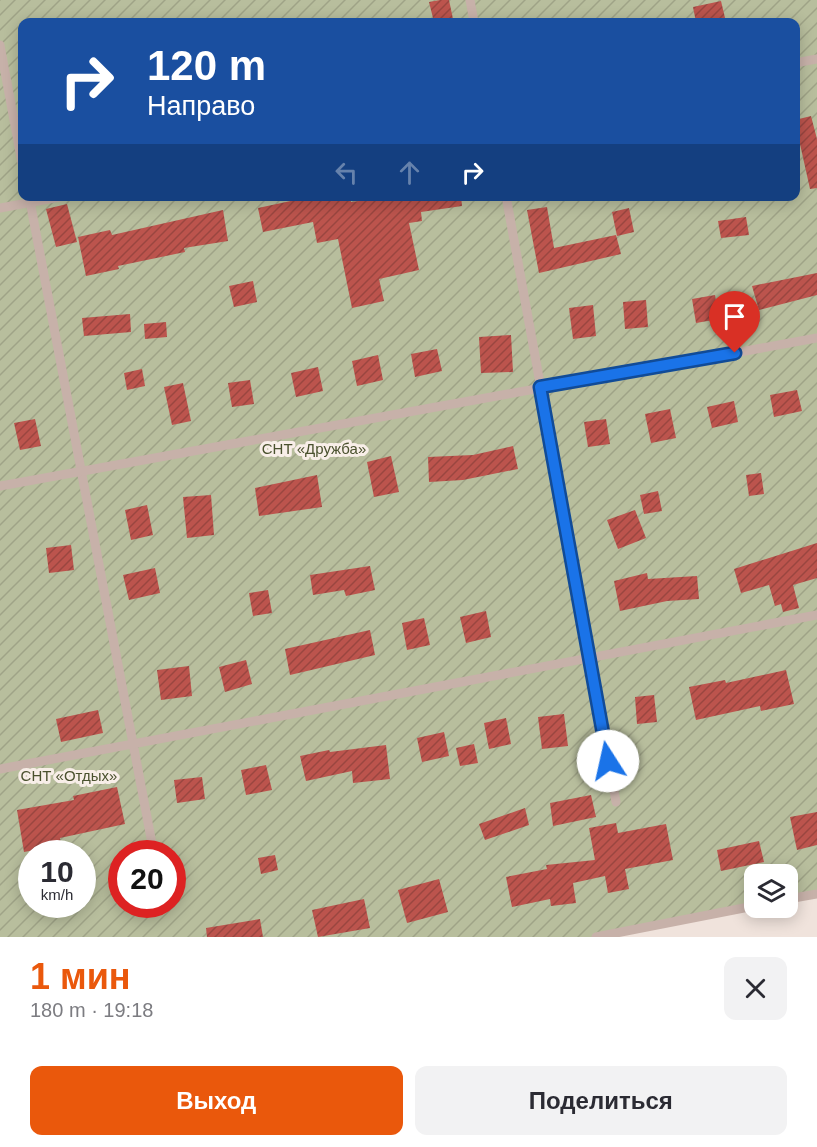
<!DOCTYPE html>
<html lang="ru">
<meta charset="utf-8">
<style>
:root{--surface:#fff;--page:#f2f2f3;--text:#2b2b33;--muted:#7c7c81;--accent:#ea580c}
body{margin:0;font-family:Helvetica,sans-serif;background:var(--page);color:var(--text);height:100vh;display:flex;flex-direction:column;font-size:22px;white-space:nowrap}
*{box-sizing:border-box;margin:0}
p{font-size:20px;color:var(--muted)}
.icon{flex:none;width:33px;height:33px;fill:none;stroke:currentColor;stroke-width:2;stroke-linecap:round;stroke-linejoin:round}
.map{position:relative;height:937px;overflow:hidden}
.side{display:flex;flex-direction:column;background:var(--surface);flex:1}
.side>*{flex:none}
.hud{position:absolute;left:18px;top:18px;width:782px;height:183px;border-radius:12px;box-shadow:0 3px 15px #0003;background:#1a4fa0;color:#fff;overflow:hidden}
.fabs{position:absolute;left:744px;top:864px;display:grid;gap:12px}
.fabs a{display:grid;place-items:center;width:54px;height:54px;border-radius:12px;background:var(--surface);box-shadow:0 3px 15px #0003;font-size:30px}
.speed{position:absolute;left:18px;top:840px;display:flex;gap:12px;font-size:30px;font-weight:700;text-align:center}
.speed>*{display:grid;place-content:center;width:78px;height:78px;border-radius:50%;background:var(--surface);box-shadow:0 3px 15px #0003;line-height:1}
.speed small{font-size:15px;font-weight:400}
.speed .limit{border:9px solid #d22;background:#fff;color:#111}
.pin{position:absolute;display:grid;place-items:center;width:51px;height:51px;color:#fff;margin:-62px -26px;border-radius:50% 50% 50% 0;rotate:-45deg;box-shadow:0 0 6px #0007}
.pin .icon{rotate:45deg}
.me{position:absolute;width:66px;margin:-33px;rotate:350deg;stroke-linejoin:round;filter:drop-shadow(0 0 4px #0008)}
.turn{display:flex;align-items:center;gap:21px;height:126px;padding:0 30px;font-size:27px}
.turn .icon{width:78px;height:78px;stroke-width:2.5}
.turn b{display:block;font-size:42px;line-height:51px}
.lanes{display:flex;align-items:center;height:57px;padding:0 30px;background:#0003;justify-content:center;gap:30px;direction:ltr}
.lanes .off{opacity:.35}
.round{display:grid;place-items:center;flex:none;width:63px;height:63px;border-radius:12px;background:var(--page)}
.overview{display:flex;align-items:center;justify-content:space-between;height:102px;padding:0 30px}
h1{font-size:36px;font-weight:700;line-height:45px;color:var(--accent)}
.cta{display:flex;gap:12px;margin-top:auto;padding:12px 30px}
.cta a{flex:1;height:69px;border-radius:12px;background:var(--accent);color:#fff;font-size:24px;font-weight:700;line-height:69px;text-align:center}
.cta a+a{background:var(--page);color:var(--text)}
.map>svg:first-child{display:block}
</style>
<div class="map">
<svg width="817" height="937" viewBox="0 0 817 937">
<defs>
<pattern id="garden-furrows" width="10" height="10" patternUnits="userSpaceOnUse" patternTransform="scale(1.5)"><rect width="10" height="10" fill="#b8be9d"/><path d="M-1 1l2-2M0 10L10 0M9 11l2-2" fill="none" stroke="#9fa387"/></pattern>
<pattern id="building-hatch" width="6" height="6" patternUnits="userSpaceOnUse" patternTransform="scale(1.5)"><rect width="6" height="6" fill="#bc544d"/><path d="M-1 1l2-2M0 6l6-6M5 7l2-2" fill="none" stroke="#9a4640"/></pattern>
</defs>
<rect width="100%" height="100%" fill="#f0e3dc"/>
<path fill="url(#garden-furrows)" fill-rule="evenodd" d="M0 0H817V894L788 899V874H754V906L596 937H0ZM22 22H795V196H22ZM32 854H82V904H32ZM122 854H172V904H122Z"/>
<g fill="url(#building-hatch)">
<path d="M440 0H449L453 19 434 22 429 2Z"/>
<path d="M721 1 726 22H696L693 7Z"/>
<path d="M811 116 817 139V188L810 189 800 144 795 145V120Z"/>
<path d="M314 196H350L351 202 396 196H461L462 206 421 212 422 221 409 223 419 270 379 279 384 301 352 308 338 239 317 243 313 222 263 232 258 208Z"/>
<path d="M67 204 77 242 56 247 46 209Z"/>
<path d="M547 207 554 248 616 235 621 254 539 273 527 210Z"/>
<path d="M629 208 634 232 617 236 612 212Z"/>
<path d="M223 210 228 241 184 248 185 252 118 266 119 269 86 276 78 237 110 230 112 235Z"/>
<path d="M746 217 749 235 721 238 718 221Z"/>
<path d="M817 273V295L759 310 752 286Z"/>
<path d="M253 281 257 302 234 307 229 286Z"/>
<path d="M715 295 719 319 696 323 692 299Z"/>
<path d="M646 300 648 327 625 329 623 302Z"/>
<path d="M593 305 596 336 573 339 569 308Z"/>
<path d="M130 314 131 332 84 336 82 318Z"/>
<path d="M166 322 167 337 145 339 144 324Z"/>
<path d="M511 335 513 372 481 373 479 337Z"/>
<path d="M437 349 442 371 415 377 411 354Z"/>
<path d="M378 355 383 380 357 386 352 361Z"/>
<path d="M318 367 323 391 296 397 291 373Z"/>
<path d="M142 369 145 386 127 390 124 373Z"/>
<path d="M250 380 254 404 232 407 228 383Z"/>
<path d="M183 383 191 421 172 425 164 387Z"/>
<path d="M797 390 802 411 774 417 770 395Z"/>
<path d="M734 401 738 422 712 428 707 407Z"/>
<path d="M670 409 676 438 651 443 645 414Z"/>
<path d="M35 419 41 446 20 450 14 423Z"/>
<path d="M606 419 610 444 588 447 584 422Z"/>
<path d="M513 446 518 469 463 480 429 482 428 457 473 455Z"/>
<path d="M391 456 399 492 374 497 367 462Z"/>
<path d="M761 473 764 494 749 496 746 475Z"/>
<path d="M317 475 322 507 259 516 255 488Z"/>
<path d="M658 491 662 511 644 514 640 495Z"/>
<path d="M211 495 214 535 187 538 183 497Z"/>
<path d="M147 505 153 535 131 540 125 510Z"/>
<path d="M635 510 646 538 618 549 607 520Z"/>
<path d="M817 543V578L793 585 799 608 783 612 781 604 775 606 769 585 741 593 734 569Z"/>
<path d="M71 545 74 570 49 573 46 548Z"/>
<path d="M370 566 375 590 346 596 344 590 313 595 310 575Z"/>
<path d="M155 568 160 593 129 600 123 575Z"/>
<path d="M647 573 648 579 697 576 699 599 667 601 620 611 614 581Z"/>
<path d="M268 590 272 613 253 616 249 593Z"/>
<path d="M486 611 491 637 466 643 460 617Z"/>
<path d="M424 618 430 645 407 650 402 623Z"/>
<path d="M370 630 375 655 290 675 285 649Z"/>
<path d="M246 660 252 684 225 692 219 667Z"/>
<path d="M189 666 192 696 161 700 157 670Z"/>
<path d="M786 670 794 704 761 711 760 706 696 720 689 687 725 680 726 683Z"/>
<path d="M654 695 657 722 637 724 635 697Z"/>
<path d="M98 710 103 733 61 742 56 719Z"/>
<path d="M564 714 568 746 542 749 538 717Z"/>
<path d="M506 718 511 744 489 749 484 723Z"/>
<path d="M444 732 449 756 422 762 417 738Z"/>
<path d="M474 744 478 763 460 766 456 748Z"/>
<path d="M386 745 390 779 353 783 352 771 306 781 300 756 329 750 330 752Z"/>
<path d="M266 765 272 790 246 795 241 770Z"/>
<path d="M202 777 205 799 177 803 174 780Z"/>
<path d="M117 787 125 824 60 838 61 845 24 852 17 810 74 800 73 796Z"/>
<path d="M591 795 596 817 553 826 550 803Z"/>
<path d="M525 808 529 825 485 840 479 824Z"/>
<path d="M817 812V845L797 850 790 817Z"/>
<path d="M616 823 618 833 666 824 673 860 625 869 629 889 608 893 605 876 573 883 576 903 551 906 550 899 512 907 506 877 547 869 546 865 595 860 589 828Z"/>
<path d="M759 841 764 862 721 871 717 850Z"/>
<path d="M275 855 278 870 261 874 258 858Z"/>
<path d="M439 879 448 912 407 923 398 890Z"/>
<path d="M364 899 370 928 318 937 312 910Z"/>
<path d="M260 919 263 937H207L206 928Z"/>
</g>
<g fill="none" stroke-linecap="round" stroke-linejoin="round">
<g stroke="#c7b1a9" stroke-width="9">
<path d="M470 0 474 22"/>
<path d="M0 45 22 163"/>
<path d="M795 63 817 59"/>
<path d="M29 196 154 854"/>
<path d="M506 196 616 802"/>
<path d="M0 208 65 196"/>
<path d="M0 486 817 338"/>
<path d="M0 769 817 615"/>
<path d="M788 899 817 894"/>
<path d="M596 937 754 906"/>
</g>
</g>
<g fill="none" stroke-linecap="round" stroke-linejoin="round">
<defs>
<path id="route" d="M608 761 540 387 735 353"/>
</defs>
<use href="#route" stroke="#114b97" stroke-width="15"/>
<use href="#route" stroke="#1a73e8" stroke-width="10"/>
</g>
<g text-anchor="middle" stroke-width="6" stroke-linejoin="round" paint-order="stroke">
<g font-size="15" fill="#4a512e" stroke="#f8eee8">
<text x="314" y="454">СНТ «Дружба»</text>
<text x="69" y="781">СНТ «Отдых»</text>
</g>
</g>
</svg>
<div class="fabs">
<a><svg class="icon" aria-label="layers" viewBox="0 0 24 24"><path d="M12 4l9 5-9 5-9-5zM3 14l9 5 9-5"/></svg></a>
</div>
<div class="speed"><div>10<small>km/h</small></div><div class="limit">20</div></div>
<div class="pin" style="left:735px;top:353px;background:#d93025"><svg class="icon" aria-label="arrive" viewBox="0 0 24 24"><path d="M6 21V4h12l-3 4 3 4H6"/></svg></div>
<svg class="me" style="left:608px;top:761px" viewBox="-20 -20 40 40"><circle r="19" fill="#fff"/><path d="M0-13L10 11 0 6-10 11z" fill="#1a73e8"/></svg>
<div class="hud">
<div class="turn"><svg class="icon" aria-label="right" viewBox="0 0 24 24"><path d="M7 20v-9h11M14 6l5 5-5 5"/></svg><div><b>120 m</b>Направо</div></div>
<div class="lanes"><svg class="icon off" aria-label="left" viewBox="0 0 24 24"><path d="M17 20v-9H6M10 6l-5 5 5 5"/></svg><svg class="icon off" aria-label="ahead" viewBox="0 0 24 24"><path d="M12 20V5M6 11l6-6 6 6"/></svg><svg class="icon" aria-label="right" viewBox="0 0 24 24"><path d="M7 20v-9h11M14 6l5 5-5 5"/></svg></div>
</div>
</div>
<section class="side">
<div class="overview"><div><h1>1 мин</h1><p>180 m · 19:18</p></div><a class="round"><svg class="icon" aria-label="close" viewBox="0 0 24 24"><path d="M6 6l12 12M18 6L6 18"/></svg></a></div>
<div class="cta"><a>Выход</a><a>Поделиться</a></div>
</section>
